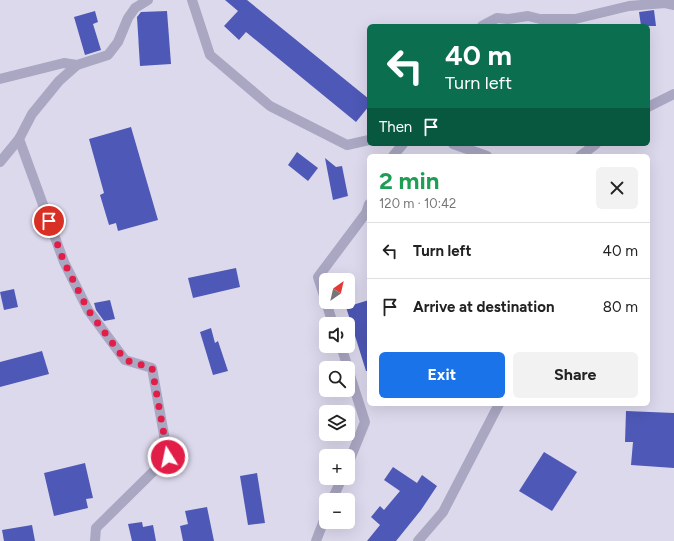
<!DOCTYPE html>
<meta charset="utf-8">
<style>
:root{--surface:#fff;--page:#f2f2f2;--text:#222;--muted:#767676;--line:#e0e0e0;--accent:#1a73e8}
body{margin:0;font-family:Figtree,sans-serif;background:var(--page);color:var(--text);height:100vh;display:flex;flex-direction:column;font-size:15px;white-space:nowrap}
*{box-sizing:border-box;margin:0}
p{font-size:13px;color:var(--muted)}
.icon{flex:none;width:22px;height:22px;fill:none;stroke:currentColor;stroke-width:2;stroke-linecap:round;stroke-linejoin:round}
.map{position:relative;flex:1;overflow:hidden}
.panel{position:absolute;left:367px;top:154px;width:283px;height:252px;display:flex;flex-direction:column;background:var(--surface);border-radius:6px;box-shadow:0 4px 16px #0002}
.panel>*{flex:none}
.guide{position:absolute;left:367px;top:24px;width:283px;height:122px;border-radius:6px;box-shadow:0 4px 16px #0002;background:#0b6e4f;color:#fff;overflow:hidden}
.needle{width:26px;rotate:34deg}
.fabs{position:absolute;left:319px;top:273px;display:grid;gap:8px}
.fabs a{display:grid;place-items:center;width:36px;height:36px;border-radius:6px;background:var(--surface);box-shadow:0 4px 16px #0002;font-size:20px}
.pin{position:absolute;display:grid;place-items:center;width:34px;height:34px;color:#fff;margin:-17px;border:2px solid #fff;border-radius:50%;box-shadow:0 1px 4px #0007}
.me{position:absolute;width:44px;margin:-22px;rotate:350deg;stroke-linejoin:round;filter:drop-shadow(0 0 3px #0008)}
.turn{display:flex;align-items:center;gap:14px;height:84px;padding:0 12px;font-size:18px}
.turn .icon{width:52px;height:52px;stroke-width:2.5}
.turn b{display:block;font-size:28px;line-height:34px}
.then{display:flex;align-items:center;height:38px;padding:0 12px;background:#0003;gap:8px;font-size:15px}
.round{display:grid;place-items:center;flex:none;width:42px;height:42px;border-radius:6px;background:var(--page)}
.headline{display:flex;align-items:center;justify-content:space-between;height:68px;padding:0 12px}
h1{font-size:24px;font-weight:700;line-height:30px;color:#1e9e55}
.cta{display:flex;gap:8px;margin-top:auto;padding:8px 12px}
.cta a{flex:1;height:46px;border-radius:6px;background:var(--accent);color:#fff;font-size:16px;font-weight:700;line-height:46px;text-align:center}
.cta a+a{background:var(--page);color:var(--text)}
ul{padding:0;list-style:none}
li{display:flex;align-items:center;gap:12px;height:56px;padding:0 12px;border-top:1px solid var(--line)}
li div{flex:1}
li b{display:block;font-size:15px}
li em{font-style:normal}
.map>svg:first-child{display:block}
</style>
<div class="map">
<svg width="674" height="541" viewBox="0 0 674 541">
<rect width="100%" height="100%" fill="#ddd9ed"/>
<g fill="#4e58b6">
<path d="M225 0H247L369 99V106L356 122 246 32 239 40 224 26 238 11Z"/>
<path d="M654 10 656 26H641L639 12Z"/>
<path d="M95 11 98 22 93 24 101 50 85 55 74 17Z"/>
<path d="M167 11 171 64 140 66 137 17 141 12Z"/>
<path d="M131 127 158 220 118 231 116 223 109 225 100 195 104 193 89 139Z"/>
<path d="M297 152 318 168 308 181 288 165Z"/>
<path d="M325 158 336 167 342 166 348 196 333 200Z"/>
<path d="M236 268 240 287 193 298 188 278Z"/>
<path d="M14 289 18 307 4 310 0 292Z"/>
<path d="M110 300 115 319 104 321 96 310 94 303Z"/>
<path d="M369 300V371H366L346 307Z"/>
<path d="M211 328 215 343 218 341 228 371 213 375 200 332Z"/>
<path d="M42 351 49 374 0 387V362Z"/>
<path d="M626 411 674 413V468L631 465 633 442H625Z"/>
<path d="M544 452 577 472 552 511 519 491Z"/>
<path d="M85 463 93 498 86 499 88 508 54 516 44 473Z"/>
<path d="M393 467 417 483 422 475 437 486 421 510 396 541H367L380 525 371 517 380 506 384 510 400 491 384 480Z"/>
<path d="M257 473 265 523 248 525 240 476Z"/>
<path d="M207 507 214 541H183L180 526 188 524 185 511Z"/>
<path d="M142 522 143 527 153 525 156 541H132L128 524Z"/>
<path d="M32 525 35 541H4L2 530Z"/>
</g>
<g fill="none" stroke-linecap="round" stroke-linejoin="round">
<g stroke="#aaa7c3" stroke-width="10">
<path d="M192 0 210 55 270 106 347 145 369 140"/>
<path d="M482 26 497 18 508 19 528 16 540 19H575L629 6 665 3 674 5"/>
<path d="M0 79 64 63 77 65"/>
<path d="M648 107 674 94"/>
<path d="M19 139 64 262 88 310 125 360 152 368 168 457 96 528 95 541"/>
<path d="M453 144 487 156"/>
<path d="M393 156 403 144"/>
<path d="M580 156 596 144"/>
<path d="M0 162 19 139 32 114 59 81 77 65 108 55 118 42 128 18 135 8 148 0"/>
<path d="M326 302 318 277 366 213 369 204"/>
<path d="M326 302 333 324"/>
<path d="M341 346 348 368"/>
<path d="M348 369 365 422 348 464"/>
<path d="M332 500 342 478"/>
<path d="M316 541 326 515"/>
<path d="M418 541 443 512 499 404"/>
</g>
</g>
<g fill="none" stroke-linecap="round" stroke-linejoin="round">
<path stroke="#e11d48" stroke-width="7" stroke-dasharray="0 12.6" d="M49 221 64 262 88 310 125 360 152 368 168 457"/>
</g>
</svg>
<div class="fabs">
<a><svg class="needle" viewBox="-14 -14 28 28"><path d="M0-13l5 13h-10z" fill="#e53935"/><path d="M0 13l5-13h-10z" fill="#767676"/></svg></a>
<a><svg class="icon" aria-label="sound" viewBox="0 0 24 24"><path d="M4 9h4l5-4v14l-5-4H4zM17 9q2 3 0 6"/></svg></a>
<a><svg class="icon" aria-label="search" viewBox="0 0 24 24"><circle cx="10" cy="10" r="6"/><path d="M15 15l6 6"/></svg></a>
<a><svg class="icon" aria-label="layers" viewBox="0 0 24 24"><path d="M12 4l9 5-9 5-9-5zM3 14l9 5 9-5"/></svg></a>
<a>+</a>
<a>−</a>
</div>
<div class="pin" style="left:49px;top:221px;background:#d93025"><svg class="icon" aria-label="arrive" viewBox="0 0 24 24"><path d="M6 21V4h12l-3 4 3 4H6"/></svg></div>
<svg class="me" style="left:168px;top:457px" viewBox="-20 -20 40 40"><circle r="17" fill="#e11d48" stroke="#fff" stroke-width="3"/><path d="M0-11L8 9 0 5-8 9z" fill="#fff"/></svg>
<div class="guide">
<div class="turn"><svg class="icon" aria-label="left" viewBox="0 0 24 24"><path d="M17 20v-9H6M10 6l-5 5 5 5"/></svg><div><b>40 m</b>Turn left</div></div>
<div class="then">Then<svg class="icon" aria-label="arrive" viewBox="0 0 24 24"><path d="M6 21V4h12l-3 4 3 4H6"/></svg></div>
</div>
<section class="panel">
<div class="headline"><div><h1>2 min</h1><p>120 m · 10:42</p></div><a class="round"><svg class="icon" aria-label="close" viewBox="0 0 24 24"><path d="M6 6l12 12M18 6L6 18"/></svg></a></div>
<ul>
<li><svg class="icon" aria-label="left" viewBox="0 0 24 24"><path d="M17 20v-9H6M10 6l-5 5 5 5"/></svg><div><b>Turn left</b></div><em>40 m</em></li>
<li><svg class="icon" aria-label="arrive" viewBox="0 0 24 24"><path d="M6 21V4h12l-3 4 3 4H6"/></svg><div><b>Arrive at destination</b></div><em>80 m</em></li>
</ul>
<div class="cta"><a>Exit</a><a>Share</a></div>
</section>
</div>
